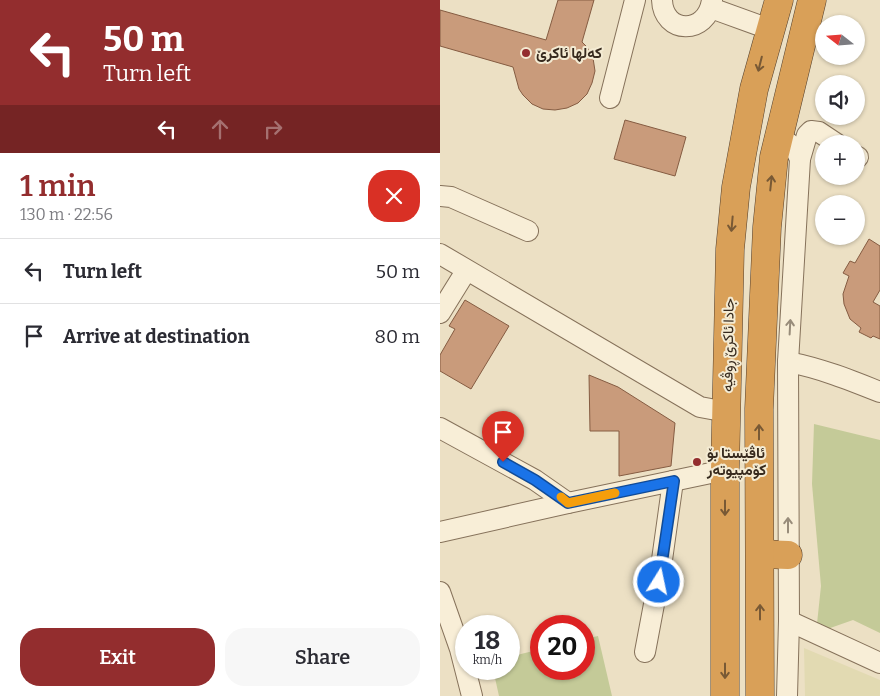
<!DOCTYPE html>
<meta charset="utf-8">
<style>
:root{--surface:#fff;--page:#f7f7f7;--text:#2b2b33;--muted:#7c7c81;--line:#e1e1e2;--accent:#932d2e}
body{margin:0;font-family:Bitter,Vazirmatn,serif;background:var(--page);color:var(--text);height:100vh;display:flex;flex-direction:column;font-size:19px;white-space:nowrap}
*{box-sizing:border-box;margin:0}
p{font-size:16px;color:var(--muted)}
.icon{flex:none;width:28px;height:28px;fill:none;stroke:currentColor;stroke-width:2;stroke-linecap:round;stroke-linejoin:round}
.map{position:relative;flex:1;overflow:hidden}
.sheet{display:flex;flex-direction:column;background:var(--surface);width:440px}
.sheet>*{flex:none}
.banner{background:#932d2e;color:#fff;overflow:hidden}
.needle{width:32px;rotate:287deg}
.buttons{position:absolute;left:375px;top:15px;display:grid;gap:10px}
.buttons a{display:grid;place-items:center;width:50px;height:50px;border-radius:50%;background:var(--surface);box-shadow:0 1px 4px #0004;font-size:25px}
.speed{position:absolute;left:15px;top:615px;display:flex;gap:10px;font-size:25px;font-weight:700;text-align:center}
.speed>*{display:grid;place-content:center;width:65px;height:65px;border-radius:50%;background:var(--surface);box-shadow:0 1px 4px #0004;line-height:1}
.speed small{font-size:12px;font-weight:400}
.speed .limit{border:8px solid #d22;background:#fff;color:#111}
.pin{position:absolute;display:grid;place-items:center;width:42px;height:42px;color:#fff;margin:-51px -21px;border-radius:50% 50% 50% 0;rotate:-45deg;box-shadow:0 0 5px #0007}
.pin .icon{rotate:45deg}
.me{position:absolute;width:55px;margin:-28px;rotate:10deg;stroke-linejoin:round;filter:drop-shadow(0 0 4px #0008)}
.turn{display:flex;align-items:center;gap:18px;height:105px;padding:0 20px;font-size:22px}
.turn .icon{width:65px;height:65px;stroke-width:2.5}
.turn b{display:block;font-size:35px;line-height:42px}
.lanes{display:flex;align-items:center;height:48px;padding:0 20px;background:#0003;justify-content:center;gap:25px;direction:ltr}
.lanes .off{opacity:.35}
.round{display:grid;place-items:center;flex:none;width:52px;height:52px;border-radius:20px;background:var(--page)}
.summary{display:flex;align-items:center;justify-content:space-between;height:85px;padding:0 20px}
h1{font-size:30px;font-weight:600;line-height:38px;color:var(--accent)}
.button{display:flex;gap:10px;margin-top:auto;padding:10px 20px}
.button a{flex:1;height:58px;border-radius:20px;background:var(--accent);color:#fff;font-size:20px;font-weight:600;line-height:58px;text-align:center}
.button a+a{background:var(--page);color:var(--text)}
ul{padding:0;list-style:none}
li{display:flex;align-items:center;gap:15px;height:65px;padding:0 20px;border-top:1px solid var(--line)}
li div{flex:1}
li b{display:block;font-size:19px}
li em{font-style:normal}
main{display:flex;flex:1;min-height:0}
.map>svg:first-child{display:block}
</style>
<main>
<section class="sheet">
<div class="banner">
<div class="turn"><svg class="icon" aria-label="left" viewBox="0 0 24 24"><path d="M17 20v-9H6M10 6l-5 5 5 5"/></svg><div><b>50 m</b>Turn left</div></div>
<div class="lanes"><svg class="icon" aria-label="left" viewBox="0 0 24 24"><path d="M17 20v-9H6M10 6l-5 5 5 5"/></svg><svg class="icon off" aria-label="ahead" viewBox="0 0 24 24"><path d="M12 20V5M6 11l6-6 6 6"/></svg><svg class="icon off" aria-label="right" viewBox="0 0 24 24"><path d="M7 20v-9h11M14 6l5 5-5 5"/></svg></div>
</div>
<div class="summary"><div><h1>1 min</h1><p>130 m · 22:56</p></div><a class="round" style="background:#d93025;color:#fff"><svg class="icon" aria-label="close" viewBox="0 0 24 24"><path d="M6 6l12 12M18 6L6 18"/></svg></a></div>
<ul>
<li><svg class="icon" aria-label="left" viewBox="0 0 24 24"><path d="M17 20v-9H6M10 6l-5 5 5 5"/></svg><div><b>Turn left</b></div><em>50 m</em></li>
<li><svg class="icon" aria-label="arrive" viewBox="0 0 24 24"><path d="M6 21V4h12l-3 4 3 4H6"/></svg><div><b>Arrive at destination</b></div><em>80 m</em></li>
</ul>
<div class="button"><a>Exit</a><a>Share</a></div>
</section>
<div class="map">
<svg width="440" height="696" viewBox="0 0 440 696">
<rect width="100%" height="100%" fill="#ece0c4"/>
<path fill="#e2dab2" d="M364 648 440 680V696H365Z"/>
<g fill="#c4ca98">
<path d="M374 424 440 440V633L413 620 376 633 381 586 372 484Z"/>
<path d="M158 636 172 696H59L53 669H69V657L101 649V669H144V639Z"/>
</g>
<g fill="#c99b7b" stroke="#855c42">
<path d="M118 0H154L142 42 147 47 153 58 155 71 152 83 147 94 138 103 127 108 115 110 103 109 92 104 83 95 79 89 73 67 0 46V10L106 40Z"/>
<path d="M185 120 246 137 235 176 174 159Z"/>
<path d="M429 239 440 246V290L433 302 440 306V339L433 336 431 338 419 332 421 328 410 319 404 304 403 294 409 276 403 273 410 261 415 263Z"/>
<path d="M25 300 69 326 31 389 0 371V355L15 329 9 326Z"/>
<path d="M149 375 178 387 235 423 231 466 179 476V431H150Z"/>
</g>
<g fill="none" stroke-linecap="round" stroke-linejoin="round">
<defs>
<g id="minor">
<path d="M222 0C223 34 267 36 272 0"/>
<path d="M271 8 329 29"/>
<path d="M170 98 195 0"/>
<path d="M339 137C350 143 355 147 360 159L348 362 349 621 347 696"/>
<path d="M416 156 418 157"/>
<path d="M360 159 367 135 371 131 379 132 397 144"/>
<path d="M0 196 11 197 88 231"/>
<path d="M0 254 260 407 287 412"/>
<path d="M0 313 26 271"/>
<path d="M348 362C380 368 410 380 440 392"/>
<path d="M0 428 95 480 128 503"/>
<path d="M0 532 128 503 285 470"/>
<path d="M0 592 20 649 32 696"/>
<path d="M349 621 440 663"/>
<path d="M205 652 221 567 233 481"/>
</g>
<g id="highway">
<path d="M320 554 348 555"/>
<path d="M285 696V470L290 249 296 187 314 89 339 0"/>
<path d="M320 696 319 409 327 227 334 157 372 0"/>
</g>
</defs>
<use href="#minor" stroke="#86725b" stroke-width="22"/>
<use href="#highway" stroke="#54402f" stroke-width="29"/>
<use href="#minor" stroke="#f8eed7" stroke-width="20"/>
<use href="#highway" stroke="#d9a058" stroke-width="28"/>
</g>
<defs><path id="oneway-shaft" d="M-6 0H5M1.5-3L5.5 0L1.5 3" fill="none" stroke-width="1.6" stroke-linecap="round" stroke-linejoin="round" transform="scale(1.25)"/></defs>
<g stroke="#785935">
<use href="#oneway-shaft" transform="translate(320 64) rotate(104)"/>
<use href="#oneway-shaft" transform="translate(331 183) rotate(-84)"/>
<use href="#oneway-shaft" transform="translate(292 224) rotate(95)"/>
<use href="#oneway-shaft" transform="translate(319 432) rotate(-90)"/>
<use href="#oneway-shaft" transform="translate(285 508) rotate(90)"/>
<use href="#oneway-shaft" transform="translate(320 612) rotate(-90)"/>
<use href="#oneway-shaft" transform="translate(285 671) rotate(90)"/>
</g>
<g stroke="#988c7a">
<use href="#oneway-shaft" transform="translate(350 327) rotate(-87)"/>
<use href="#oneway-shaft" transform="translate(348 525) rotate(-90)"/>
</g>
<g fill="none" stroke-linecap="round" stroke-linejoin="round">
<defs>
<path id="route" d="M63 462 95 480 128 503 234 481 219 582"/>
</defs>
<use href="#route" stroke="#114b97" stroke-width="12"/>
<use href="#route" stroke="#1a73e8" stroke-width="9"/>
<path stroke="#f59e0b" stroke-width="9" d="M121 497 128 503 175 493"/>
</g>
<g fill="#932d2e" stroke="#f4ebd3" stroke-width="2">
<circle cx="86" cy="53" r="5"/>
<circle cx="257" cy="462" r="5"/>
</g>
<g text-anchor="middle" stroke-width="4" stroke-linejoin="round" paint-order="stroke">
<g font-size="15" font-weight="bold" fill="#372a1e" stroke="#f4ebd3" text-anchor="start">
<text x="96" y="58">کەلها ئاکرێ</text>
<text x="267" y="458">ئاڤێستا بۆ<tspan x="267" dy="17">کۆمپیوتەر</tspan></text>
</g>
<g font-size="15" fill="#372a1e" stroke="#f4ebd3">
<text transform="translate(288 345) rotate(-89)" y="5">جادا ئاکرێ ڕوڤیە</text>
</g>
</g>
</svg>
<div class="buttons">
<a><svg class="needle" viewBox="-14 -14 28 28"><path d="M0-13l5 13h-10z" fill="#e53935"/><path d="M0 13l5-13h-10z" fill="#7c7c81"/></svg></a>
<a><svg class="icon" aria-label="sound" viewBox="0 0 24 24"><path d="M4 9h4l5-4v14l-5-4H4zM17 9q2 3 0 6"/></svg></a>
<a>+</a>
<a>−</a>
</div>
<div class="speed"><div>18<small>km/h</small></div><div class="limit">20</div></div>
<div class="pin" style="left:63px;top:462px;background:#d93025"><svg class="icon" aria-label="arrive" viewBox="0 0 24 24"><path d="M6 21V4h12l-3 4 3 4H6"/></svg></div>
<svg class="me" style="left:219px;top:582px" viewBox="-20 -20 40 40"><circle r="17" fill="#1a73e8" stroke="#fff" stroke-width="3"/><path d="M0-11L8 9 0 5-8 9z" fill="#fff"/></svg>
</div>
</main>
